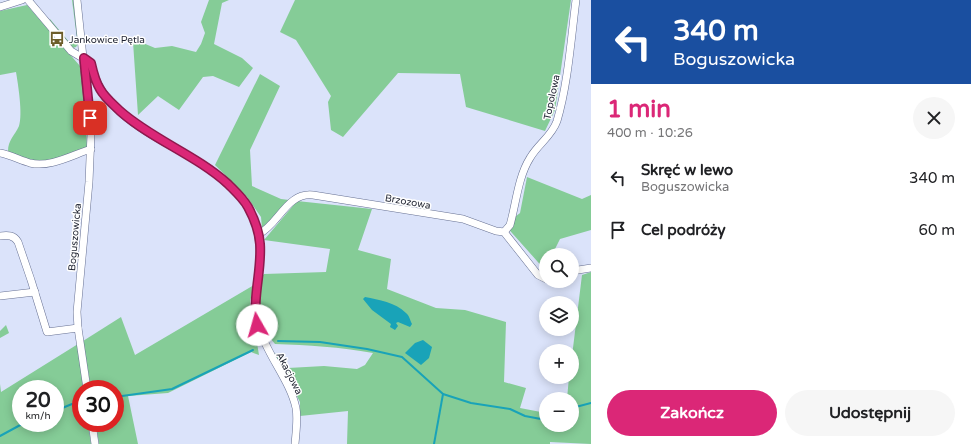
<!DOCTYPE html>
<html lang="pl">
<meta charset="utf-8">
<style>
:root{--surface:#fff;--page:#f6f6f6;--text:#202124;--muted:#757577;--accent:#db2777}
body{margin:0;font-family:"Varela Round",sans-serif;background:var(--page);color:var(--text);height:100vh;display:flex;flex-direction:column;font-size:15px;white-space:nowrap}
*{box-sizing:border-box;margin:0}
p{font-size:13px;color:var(--muted)}
.icon{flex:none;width:22px;height:22px;fill:none;stroke:currentColor;stroke-width:2;stroke-linecap:round;stroke-linejoin:round}
.map{position:relative;flex:1;overflow:hidden}
.side{display:flex;flex-direction:column;background:var(--surface);width:380px}
.side>*{flex:none}
.guide{background:#1a4fa0;color:#fff;overflow:hidden}
.controls{position:absolute;left:539px;top:248px;display:grid;gap:8px}
.controls a{display:grid;place-items:center;width:40px;height:40px;border-radius:50%;background:var(--surface);box-shadow:0 2px 10px #0003;font-size:20px}
.speed{position:absolute;left:12px;top:380px;display:flex;gap:8px;font-size:20px;font-weight:700;text-align:center}
.speed>*{display:grid;place-content:center;width:52px;height:52px;border-radius:50%;background:var(--surface);box-shadow:0 2px 10px #0003;line-height:1}
.speed small{font-size:10px;font-weight:400}
.speed .limit{border:6px solid #d22;background:#fff;color:#111}
.pin{position:absolute;display:grid;place-items:center;width:34px;height:34px;color:#fff;margin:-17px;border-radius:8px;box-shadow:0 2px 6px #0006}
.me{position:absolute;width:44px;margin:-22px;rotate:353deg;stroke-linejoin:round;filter:drop-shadow(0 0 3px #0008)}
.turn{display:flex;align-items:center;gap:14px;height:84px;padding:0 16px;font-size:18px}
.turn .icon{width:52px;height:52px;stroke-width:2.5}
.turn b{display:block;font-size:28px;line-height:34px}
.round{display:grid;place-items:center;flex:none;width:42px;height:42px;border-radius:21px;background:var(--page)}
.overview{display:flex;align-items:center;justify-content:space-between;height:68px;padding:0 16px}
h1{font-size:24px;font-weight:700;line-height:30px;color:var(--accent)}
.cta{display:flex;gap:8px;margin-top:auto;padding:8px 16px}
.cta a{flex:1;height:46px;border-radius:24px;background:var(--accent);color:#fff;font-size:16px;font-weight:700;line-height:46px;text-align:center}
.cta a+a{background:var(--page);color:var(--text)}
ul{padding:0;list-style:none}
li{display:flex;align-items:center;gap:12px;height:52px;padding:0 16px}
li div{flex:1}
li b{display:block;font-size:15px}
li em{font-style:normal}
main{display:flex;flex:1;min-height:0}
.map>svg:first-child{display:block}
</style>
<main>
<div class="map">
<svg width="591" height="444" viewBox="0 0 591 444">
<rect width="100%" height="100%" fill="#dbe3fa"/>
<g fill="#85cc97" fill-rule="evenodd">
<path d="M72 0H74L78 39V44L76 47 73 48 49 21 50 19 70 43 77 39Z"/>
<path d="M209 0H229L222 3 214 44 242 58 253 68 239 87 213 76 203 77 179 110 158 96 138 115 133 42 143 43 155 48 172 46 196 52 201 44 205 33 201 22Z"/>
<path d="M295 0H571L555 110 545 131 466 107 460 74 398 73 343 137 331 130 328 102 331 96 296 40 280 32Z"/>
<path d="M27 5 80 66 83 71 87 147C71 153 50 165 31 161 23 159 15 155 8 151 8 140 15 135 19 126 23 114 18 84 16 72L0 75V11Z"/>
<path d="M260 74 280 86 250 150 252 186 281 199 289 200 266 227 262 228 261 217 247 197 215 165Z"/>
<path d="M527 177 582 199 591 195V230L560 239 552 255H546V267L545 270 505 225 520 213Z"/>
<path d="M297 201 372 209 358 250 391 259 387 289 436 308 465 310 506 322 504 382 526 388 520 408 546 413V425H572V399H567L569 377H572V356L582 275 591 272V444L550 442V444H347L348 411 300 416V402L273 352 282 358 288 368 324 366 357 369 365 365 373 353C340 347 308 345 275 344 272 340 268 336 266 331 260 319 254 284 264 274L326 272 330 249 264 240Z"/>
<path d="M254 285 250 302 259 355 251 352 168 393 128 396 138 444H99L96 423H115V389H91L83 341 121 317 135 355Z"/>
<path d="M6 325 9 333 0 338V331Z"/>
<path d="M78 344 84 389H81V423H88L91 444H0V384L1 392ZM21 389H55V423H21Z"/>
</g>
<g fill="#19a3b8">
<path d="M365 297C379 300 395 302 406 313 409 315 410 320 412 324L410 327 398 322 396 323 398 326 395 330 390 327 391 324 372 310 363 299Z"/>
<path d="M423 340 432 347 429 358 421 365 405 353 415 343Z"/>
</g>
<g fill="none" stroke-linecap="round" stroke-linejoin="round">
<g stroke="#19a3b8" stroke-width="2">
<path d="M278 341 320 342 367 349 402 357 443 394 471 403 510 409 525 416 546 420"/>
<path d="M115 397 172 389 253 350"/>
<path d="M572 408 591 403"/>
<path d="M55 411 72 404"/>
<path d="M0 436 24 423"/>
<path d="M434 444 443 394"/>
</g>
<defs>
<g id="street">
<path d="M28 0 71 51 91 63C106 138 209 146 246 204 260 225 261 247 259 271 257 289 252 307 258 325 266 354 290 380 296 408 298 419 296 432 295 444"/>
<path d="M77 0 91 134 89 182 77 312 78 328 87 389"/>
<path d="M0 7 22 0"/>
<path d="M0 153C10 155 20 160 30 163 50 168 72 155 91 149"/>
<path d="M504 232 510 225C516 204 518 177 530 158 538 144 552 136 557 121 568 84 571 39 576 0"/>
<path d="M259 234C279 224 287 192 313 195L463 219 496 231 504 232 538 275 546 279"/>
<path d="M0 236C8 235 14 235 18 242L31 280 47 332 78 328"/>
<path d="M572 271 591 268"/>
<path d="M0 296 35 292"/>
<path d="M92 423 95 444"/>
</g>
</defs>
<use href="#street" stroke="#677193" stroke-width="8"/>
<use href="#street" stroke="#fff" stroke-width="7"/>
</g>
<g fill="none" stroke-linecap="round" stroke-linejoin="round">
<defs>
<path id="route" d="M90 118 84 58 91 63C93 72 95 81 100 89 105 98 113 104 120 111 153 140 196 155 228 184 235 191 243 198 248 207 254 218 259 231 260 244 262 271 252 297 257 325"/>
</defs>
<use href="#route" stroke="#8e194d" stroke-width="10"/>
<use href="#route" stroke="#db2777" stroke-width="7"/>
</g>
<defs>
<symbol id="bus-bare" viewBox="-9 -9 18 18"><path d="M-5-6H5V4H4V6H2V4H-2V6H-4V4H-5ZM-3.5-4V0h7V-4ZM-3.5 1.2v1.5H-2V1.2ZM2 1.2v1.5H3.5V1.2Z" fill="#6d5d2a" stroke="#fff" stroke-width="2.5" paint-order="stroke"/></symbol>
</defs>
<g fill-rule="evenodd">
<use href="#bus-bare" x="46" y="28" width="22" height="22"/>
</g>
<g text-anchor="middle" stroke-width="3" stroke-linejoin="round" paint-order="stroke">
<g font-size="10" fill="#1f2331" stroke="#fff" text-anchor="start">
<text x="69" y="43">Jankowice Pętla</text>
</g>
<g font-size="10" fill="#1f2331" stroke="#fff">
<text transform="translate(551 97) rotate(-78)" y="4">Topolowa</text>
<text transform="translate(408 201) rotate(10)" y="4">Brzozowa</text>
<text transform="translate(74 237) rotate(-85)" y="4">Boguszowicka</text>
<text transform="translate(290 373) rotate(63)" y="4">Akacjowa</text>
</g>
</g>
</svg>
<div class="controls">
<a><svg class="icon" aria-label="search" viewBox="0 0 24 24"><circle cx="10" cy="10" r="6"/><path d="M15 15l6 6"/></svg></a>
<a><svg class="icon" aria-label="layers" viewBox="0 0 24 24"><path d="M12 4l9 5-9 5-9-5zM3 14l9 5 9-5"/></svg></a>
<a>+</a>
<a>−</a>
</div>
<div class="speed"><div>20<small>km/h</small></div><div class="limit">30</div></div>
<div class="pin" style="left:90px;top:118px;background:#d93025"><svg class="icon" aria-label="arrive" viewBox="0 0 24 24"><path d="M6 21V4h12l-3 4 3 4H6"/></svg></div>
<svg class="me" style="left:257px;top:325px" viewBox="-20 -20 40 40"><circle r="19" fill="#fff"/><path d="M0-13L10 11 0 6-10 11z" fill="#db2777"/></svg>
</div>
<section class="side">
<div class="guide">
<div class="turn"><svg class="icon" aria-label="left" viewBox="0 0 24 24"><path d="M17 20v-9H6M10 6l-5 5 5 5"/></svg><div><b>340 m</b>Boguszowicka</div></div>
</div>
<div class="overview"><div><h1>1 min</h1><p>400 m · 10:26</p></div><a class="round"><svg class="icon" aria-label="close" viewBox="0 0 24 24"><path d="M6 6l12 12M18 6L6 18"/></svg></a></div>
<ul>
<li><svg class="icon" aria-label="left" viewBox="0 0 24 24"><path d="M17 20v-9H6M10 6l-5 5 5 5"/></svg><div><b>Skręć w lewo</b><p>Boguszowicka</p></div><em>340 m</em></li>
<li><svg class="icon" aria-label="arrive" viewBox="0 0 24 24"><path d="M6 21V4h12l-3 4 3 4H6"/></svg><div><b>Cel podróży</b></div><em>60 m</em></li>
</ul>
<div class="cta"><a>Zakończ</a><a>Udostępnij</a></div>
</section>
</main>
